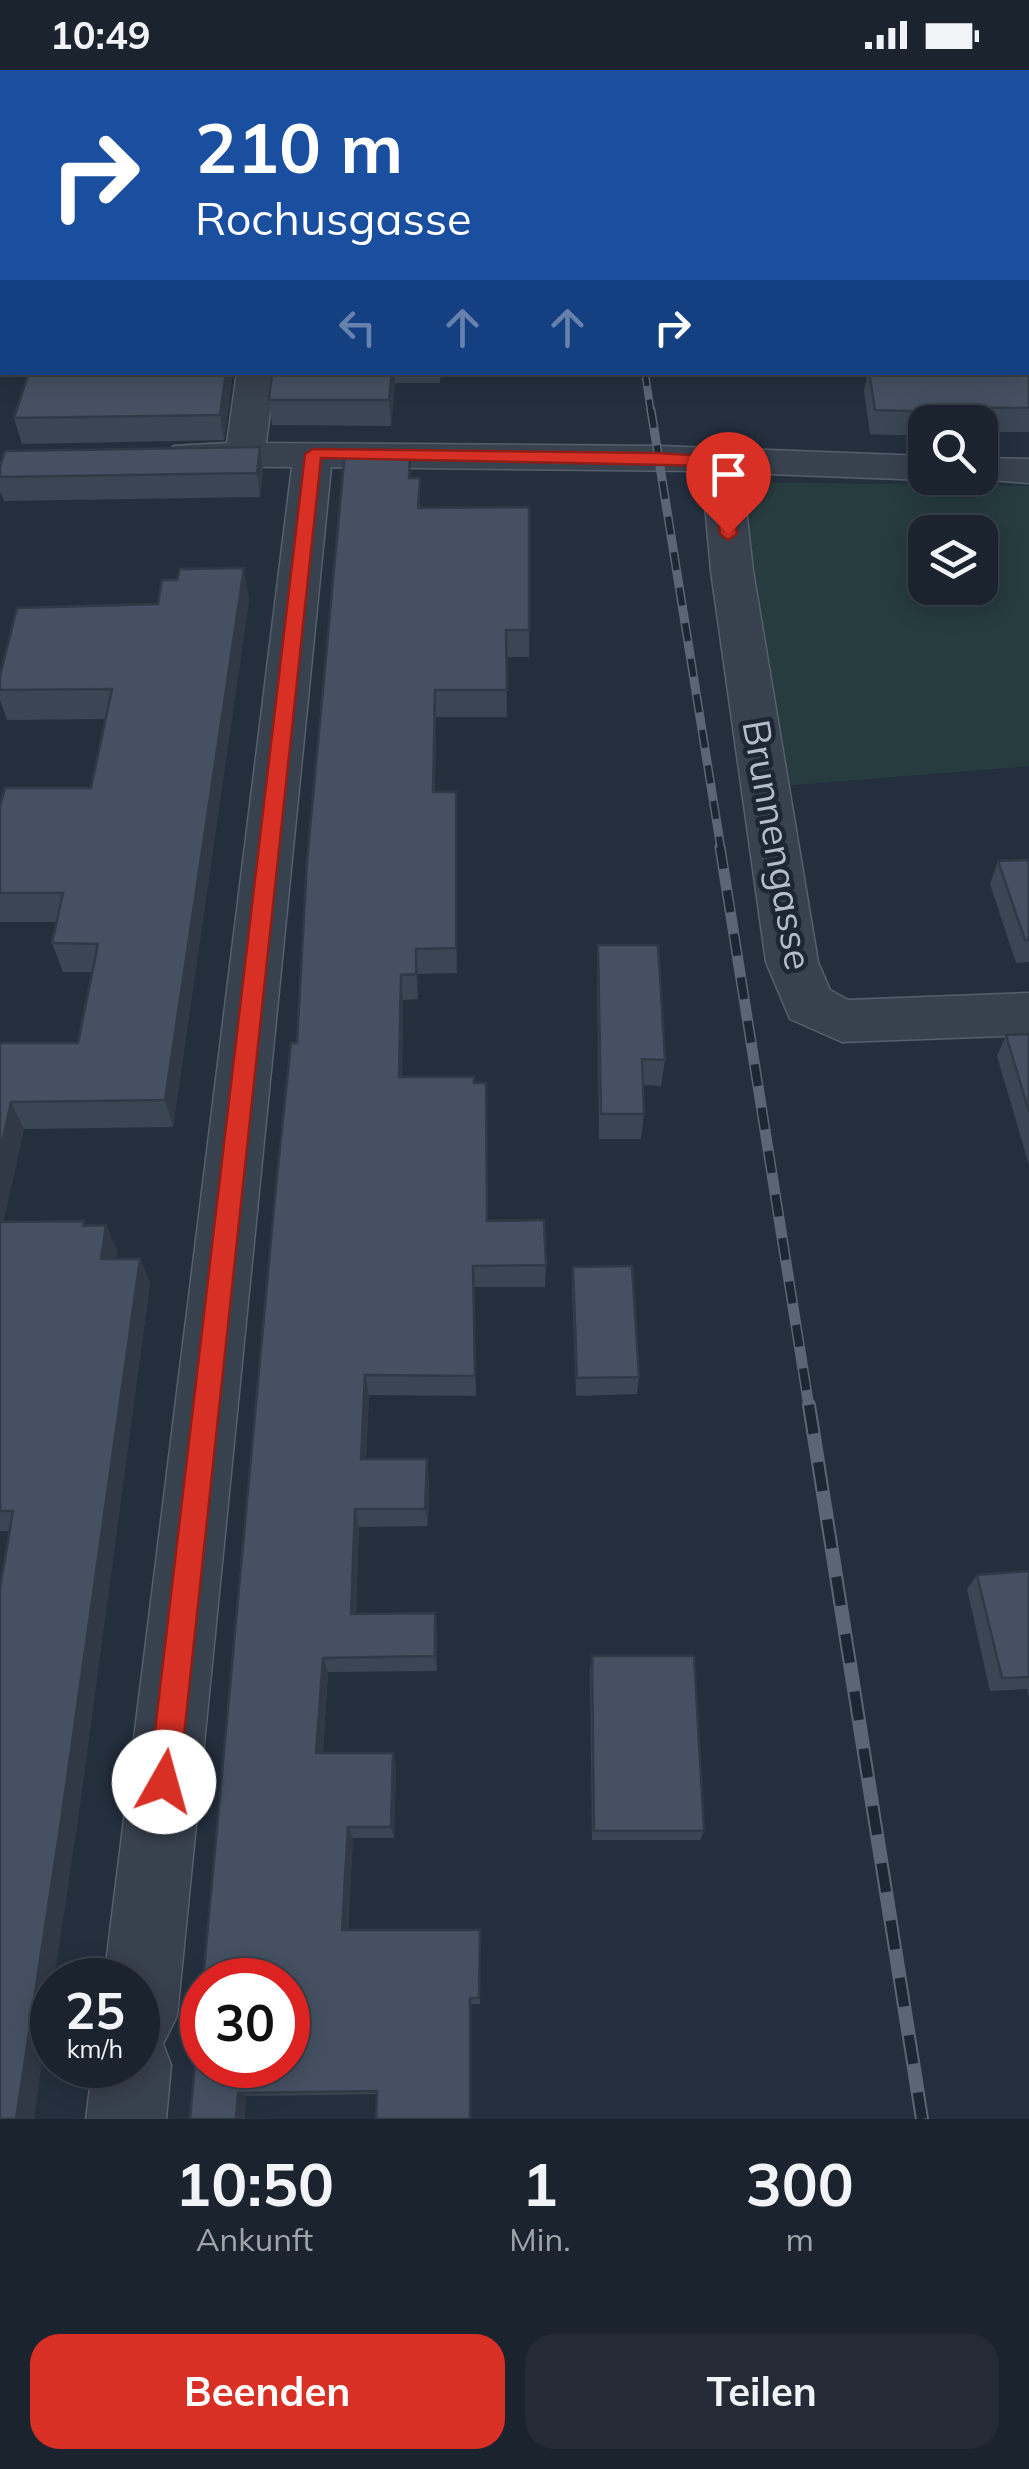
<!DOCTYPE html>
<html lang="de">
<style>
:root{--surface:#1b232e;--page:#242b36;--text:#f1f3f6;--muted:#a0a4aa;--line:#39404a;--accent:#d93025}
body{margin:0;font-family:Mulish,sans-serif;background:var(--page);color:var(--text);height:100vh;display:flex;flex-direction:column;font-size:38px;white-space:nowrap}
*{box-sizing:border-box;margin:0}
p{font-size:32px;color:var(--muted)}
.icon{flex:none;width:55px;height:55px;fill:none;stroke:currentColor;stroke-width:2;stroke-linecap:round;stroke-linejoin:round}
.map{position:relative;height:2049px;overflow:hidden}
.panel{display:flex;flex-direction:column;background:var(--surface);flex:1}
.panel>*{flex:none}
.guide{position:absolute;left:0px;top:0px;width:1030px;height:305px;box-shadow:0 5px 25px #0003,0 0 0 2px var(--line);background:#1a4fa0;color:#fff;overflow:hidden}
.tools{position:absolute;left:908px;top:335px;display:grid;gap:20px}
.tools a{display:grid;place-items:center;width:90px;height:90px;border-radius:20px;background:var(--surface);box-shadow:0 5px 25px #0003,0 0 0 2px var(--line);font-size:50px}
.speed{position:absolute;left:30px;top:1888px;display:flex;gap:20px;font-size:50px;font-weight:700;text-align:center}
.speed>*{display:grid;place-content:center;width:130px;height:130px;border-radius:50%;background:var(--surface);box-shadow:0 5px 25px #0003,0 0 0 2px var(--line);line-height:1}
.speed small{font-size:25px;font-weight:400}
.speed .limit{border:15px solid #d22;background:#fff;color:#111}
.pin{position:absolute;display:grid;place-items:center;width:85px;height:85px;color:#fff;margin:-102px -42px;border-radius:50% 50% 50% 0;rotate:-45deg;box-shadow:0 0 10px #0007}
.pin .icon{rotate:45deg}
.me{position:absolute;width:110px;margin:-55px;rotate:7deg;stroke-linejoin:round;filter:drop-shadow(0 0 8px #0008)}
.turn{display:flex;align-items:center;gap:35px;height:210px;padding:0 30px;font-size:45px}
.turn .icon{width:130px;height:130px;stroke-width:2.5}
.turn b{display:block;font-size:70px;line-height:85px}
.lanes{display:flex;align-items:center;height:95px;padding:0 30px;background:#0003;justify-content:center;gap:50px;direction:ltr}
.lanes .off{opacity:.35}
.eta{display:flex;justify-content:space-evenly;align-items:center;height:170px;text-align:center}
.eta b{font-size:60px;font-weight:700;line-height:70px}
.button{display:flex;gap:20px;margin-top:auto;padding:20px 30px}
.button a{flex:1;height:115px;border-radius:30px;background:var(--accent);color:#fff;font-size:40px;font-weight:700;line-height:115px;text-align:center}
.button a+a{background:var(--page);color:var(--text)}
.status{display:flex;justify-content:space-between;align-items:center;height:70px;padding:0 50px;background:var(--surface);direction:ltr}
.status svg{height:28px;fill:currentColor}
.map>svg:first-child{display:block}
</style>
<div class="status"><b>10:49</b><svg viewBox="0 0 49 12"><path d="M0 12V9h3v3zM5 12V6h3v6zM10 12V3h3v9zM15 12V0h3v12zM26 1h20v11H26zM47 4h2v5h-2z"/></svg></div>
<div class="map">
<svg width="1029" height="2049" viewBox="0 0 1029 2049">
<rect width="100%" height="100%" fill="#242f3e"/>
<path fill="#263c3f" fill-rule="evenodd" d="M734 412 1029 416V696L768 717ZM925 462H980V518H925Z"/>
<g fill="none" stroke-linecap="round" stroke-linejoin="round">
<path fill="#394c67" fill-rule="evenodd" d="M2 12V19L0 20V13Z"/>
<defs>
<g id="minor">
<path d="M237 302H275L266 373 659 376 925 386V408H935L925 410 742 403 753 501 818 892 830 920 848 930 1029 923V965L842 972 790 949 766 892 711 501 702 401 331 397 177 1946 163 1974 171 1995 166 2049H86L93 1995H138V1910H104L292 397 188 396 174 392 168 384 174 376 227 373Z"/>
<path d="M980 388 1029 389V413L966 408H980Z"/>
</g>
</defs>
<use href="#minor" stroke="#565f6c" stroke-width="3"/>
<use href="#minor" fill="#38414e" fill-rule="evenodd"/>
<defs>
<path id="rail-far3" d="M645 302 651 343"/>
<path id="rail-far2" d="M651 340 721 779"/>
<path id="rail-far1" d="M720 777 809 1337"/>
<path id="rail" d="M809 1335 922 2049"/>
</defs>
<use href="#rail-far3" stroke="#5a6575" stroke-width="8"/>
<use href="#rail-far2" stroke="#5a6575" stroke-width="9"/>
<use href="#rail-far1" stroke="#5a6575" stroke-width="11"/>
<use href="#rail" stroke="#5a6575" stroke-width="14"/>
<use href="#rail-far3" stroke="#1d2633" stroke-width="5" stroke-dasharray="14" stroke-linecap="butt"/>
<use href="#rail-far2" stroke="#1d2633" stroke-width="6" stroke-dasharray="18" stroke-linecap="butt"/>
<use href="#rail-far1" stroke="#1d2633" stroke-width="8" stroke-dasharray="22" stroke-linecap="butt"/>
<use href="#rail" stroke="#1d2633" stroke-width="10" stroke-dasharray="29" stroke-linecap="butt"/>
</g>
<g fill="#3b4654">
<path d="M1029 295V362H980V352H925V366L870 364 864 321 868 302H1028Z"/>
<path d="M28 302H233L224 370 22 374 14 348Z"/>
<path d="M272 302H441L440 313H395L391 356 272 355 269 330Z"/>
<path d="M260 377 263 401 260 427 4 431 1 422 0 426V396Z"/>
<path d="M412 408 421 438 529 437V587H506L507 647H436L435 722H456L457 903 418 904V929L403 930 402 1007 488 1151 546 1195 545 1217H474L476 1326 369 1325 366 1389 429 1408 428 1456 359 1457 356 1544 437 1558V1601L328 1602 323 1683H393L396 1696 394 1768H353L348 1860H480V1934H471V2049H376L377 2024 246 2026 190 2049 297 973Z"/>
<path d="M249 529 173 1057 24 1059 3 1152 106 1155 117 1180 116 1189H140L150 1213 76 1763 10 1461H0V973H78L92 902H63L52 873 57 852H0V736L91 718 106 649 7 650 0 630V606L158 534Z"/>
<path d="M1029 790V892L1016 893 990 814 998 791Z"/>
<path d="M598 875 665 990 661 1016 643 1015 644 1044 641 1069H599L597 902Z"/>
<path d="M1029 964V1095L997 986 1006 965Z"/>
<path d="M573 1197 639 1307 637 1324 576 1326 572 1217Z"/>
<path d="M1029 1501V1628L1027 1619 990 1621 967 1519 977 1505Z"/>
<path d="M592 1586 704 1761 700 1770H592L590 1599Z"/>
</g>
<g fill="#303945">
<path d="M226 302H233L224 370 220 345Z"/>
<path d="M392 302H394L395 313 391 356 389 330Z"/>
<path d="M260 377 263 401 260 427 257 403Z"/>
<path d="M244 498 249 529 173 1057 165 1030Z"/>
<path d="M435 620 436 647 434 749 433 722Z"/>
<path d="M456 722 457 748V903L456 878Z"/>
<path d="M416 879 418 904V929L416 904Z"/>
<path d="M401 905 403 930 401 1031 399 1007Z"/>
<path d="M11 1032 24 1059 0 1167V1082Z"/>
<path d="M106 1155 117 1180 112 1213 101 1189Z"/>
<path d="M140 1189 150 1213 76 1763 54 1910H52V1921L34 2049H16Z"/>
<path d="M365 1305 369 1325 365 1408 361 1389Z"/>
<path d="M427 1389 429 1408 428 1456 425 1439Z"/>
<path d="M355 1439 359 1457 355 1559 351 1544Z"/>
<path d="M435 1543 437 1558V1601L435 1586Z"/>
<path d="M323 1588 328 1602 322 1695 316 1683Z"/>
<path d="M393 1683 396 1696 394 1768 391 1757Z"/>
<path d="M348 1757 353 1768 347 1868 342 1860Z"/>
<path d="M470 1928 471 1934V2049H470Z"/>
<path d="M238 2023 246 2026 245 2049H236Z"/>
</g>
<g fill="#455162" stroke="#303945" stroke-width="2.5">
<path d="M125 0H379L378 2H124Z"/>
<path d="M1028 295H1029V338L939 337 940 342 875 340 869 302H1028Z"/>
<path d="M29 302H226L220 345 14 348Z"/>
<path d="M272 302H392L389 330H269Z"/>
<path d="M260 377 257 403 0 407V396L5 381Z"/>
<path d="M410 380 409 408H420L418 438 529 437V560H506L507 620H435L433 722H456V878L416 879V904L401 905 399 1007H474V1013H486L487 1151 544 1150 546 1195 473 1196 475 1306 365 1305 361 1389H427L425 1439H355L351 1544 435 1543V1586L323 1588 316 1683H393L391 1757H348L342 1860H480L479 1928H470V2049H376L377 2021 238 2023 236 2049H190L202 1915V1995H288V1910H203L276 1116 291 973H297L307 792 345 381Z"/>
<path d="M244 498 165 1030 11 1032 0 1082V973H78L98 874 52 873 63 823H0V736L5 718H91L112 619 0 620V606L17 538 158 534 162 510H177L180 499Z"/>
<path d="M1029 790V870H1025L998 791Z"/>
<path d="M598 875H658L665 990 642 989 644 1044H601Z"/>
<path d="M1029 964V1042L1006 965Z"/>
<path d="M84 1151 83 1156 106 1155 101 1189H140L61 1751 16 2049H0V1518L13 1441H0V1152Z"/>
<path d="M632 1196 639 1307 577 1308 573 1197Z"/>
<path d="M1029 1501V1607L1002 1608 977 1505Z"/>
<path d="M592 1586H694L704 1761H594Z"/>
</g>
<path fill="#d93025" stroke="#8d1f18" stroke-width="2.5" d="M313 379 658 383 721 387 729 392 737 464 728 470 720 464 713 396 321 388 179 1712 174 1722 164 1726 153 1722 149 1712 305 384Z"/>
<g text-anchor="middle" stroke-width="9" stroke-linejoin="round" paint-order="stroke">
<g font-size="38" fill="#b4bcc9" stroke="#1d2633">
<text transform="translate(777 775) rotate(80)" y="13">Brunnengasse</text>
</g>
</g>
</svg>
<div class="tools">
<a><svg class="icon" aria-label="search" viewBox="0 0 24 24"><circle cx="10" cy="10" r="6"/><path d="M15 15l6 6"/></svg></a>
<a><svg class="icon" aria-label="layers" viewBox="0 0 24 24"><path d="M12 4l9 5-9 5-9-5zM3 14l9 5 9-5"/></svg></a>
</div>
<div class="speed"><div>25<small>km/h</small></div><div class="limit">30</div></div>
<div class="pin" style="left:728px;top:464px;background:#d93025"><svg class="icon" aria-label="arrive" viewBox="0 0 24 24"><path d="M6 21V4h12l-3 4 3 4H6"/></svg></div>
<svg class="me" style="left:164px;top:1712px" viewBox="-20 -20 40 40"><circle r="19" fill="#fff"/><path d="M0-13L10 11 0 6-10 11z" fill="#d93025"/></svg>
<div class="guide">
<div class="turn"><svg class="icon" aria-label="right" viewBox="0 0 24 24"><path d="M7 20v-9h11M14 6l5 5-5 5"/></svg><div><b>210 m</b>Rochusgasse</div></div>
<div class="lanes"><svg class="icon off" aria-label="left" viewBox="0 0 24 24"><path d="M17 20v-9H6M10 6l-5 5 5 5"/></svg><svg class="icon off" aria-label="ahead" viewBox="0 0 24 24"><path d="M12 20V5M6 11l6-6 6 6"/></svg><svg class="icon off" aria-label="ahead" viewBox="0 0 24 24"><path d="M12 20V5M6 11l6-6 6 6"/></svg><svg class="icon" aria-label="right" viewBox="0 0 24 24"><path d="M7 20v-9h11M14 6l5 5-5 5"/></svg></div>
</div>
</div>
<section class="panel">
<div class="eta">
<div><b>10:50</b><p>Ankunft</p></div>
<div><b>1</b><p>Min.</p></div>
<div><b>300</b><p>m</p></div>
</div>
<div class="button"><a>Beenden</a><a>Teilen</a></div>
</section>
